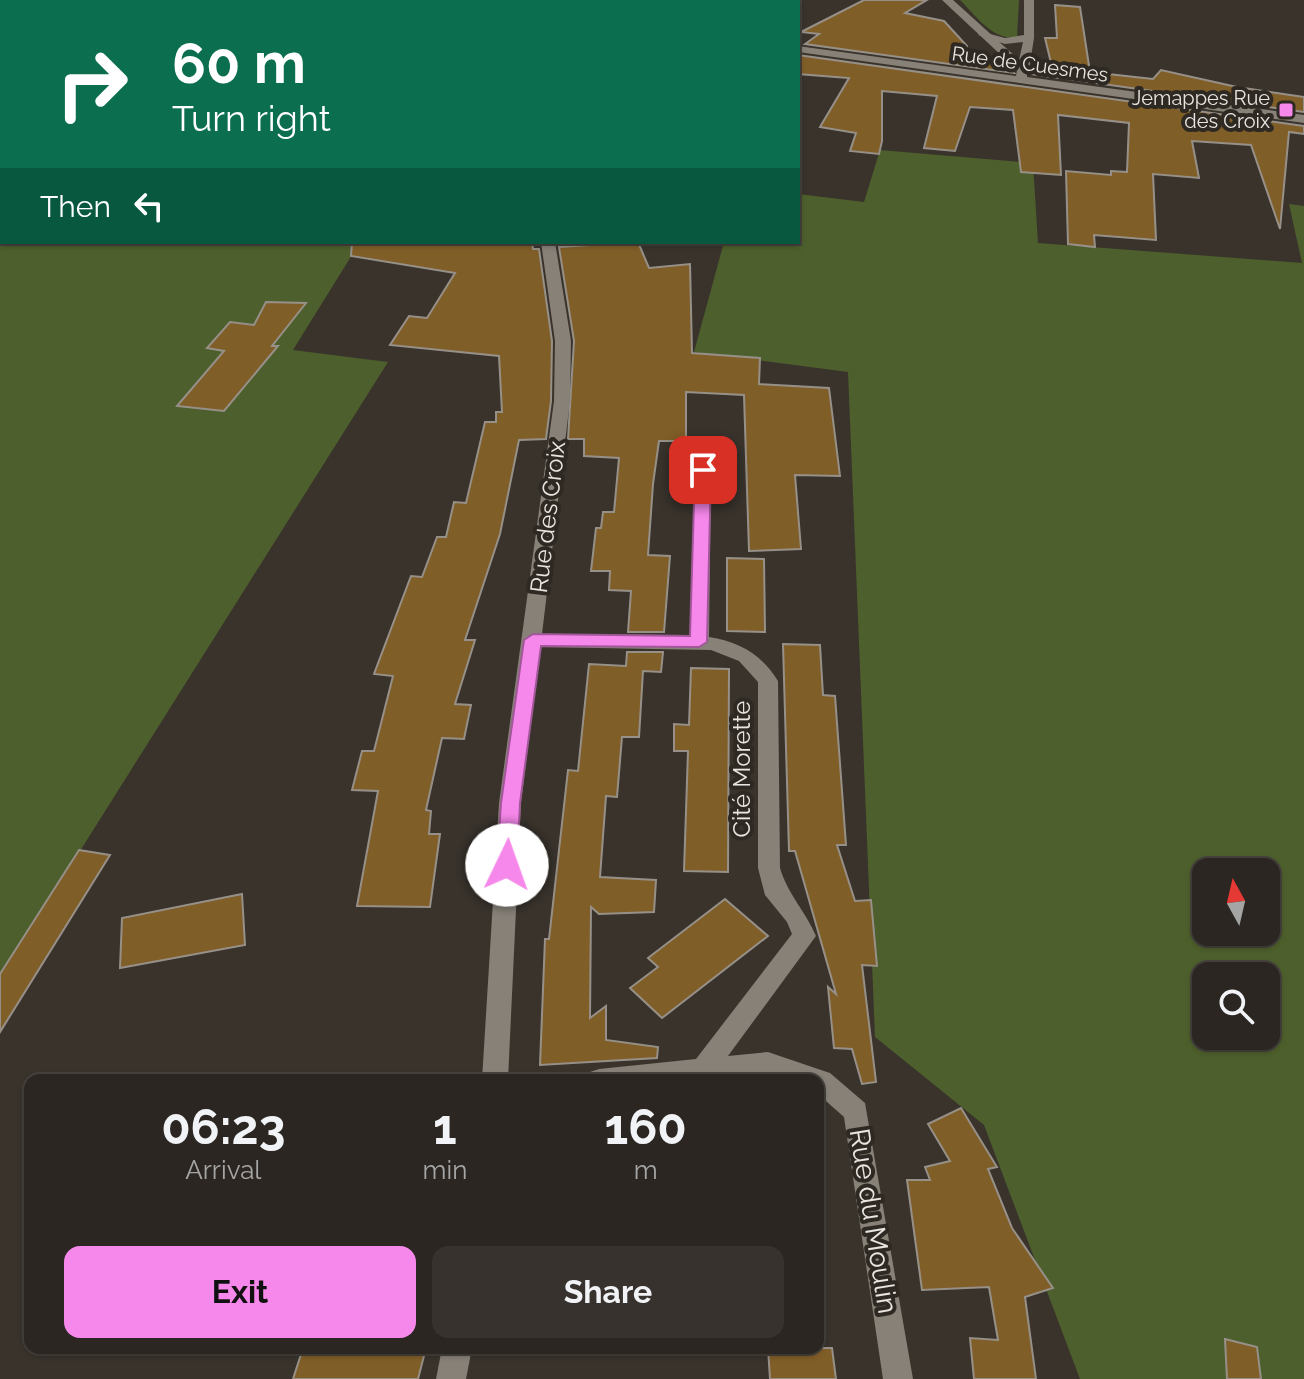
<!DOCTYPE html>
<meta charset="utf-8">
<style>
:root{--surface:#2b2621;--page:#37322e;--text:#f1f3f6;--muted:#a6a5a5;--line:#47433f;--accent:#f788eb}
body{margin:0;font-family:Raleway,sans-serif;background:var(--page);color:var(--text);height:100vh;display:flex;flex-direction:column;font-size:30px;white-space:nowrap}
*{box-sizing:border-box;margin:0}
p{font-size:26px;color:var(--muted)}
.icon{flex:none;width:44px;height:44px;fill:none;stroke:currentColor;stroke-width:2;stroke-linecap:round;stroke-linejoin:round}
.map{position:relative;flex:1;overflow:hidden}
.drawer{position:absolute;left:24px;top:1074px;width:800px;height:280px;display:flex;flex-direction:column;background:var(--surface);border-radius:16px;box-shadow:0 2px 6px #0004,0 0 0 2px var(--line)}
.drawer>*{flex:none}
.top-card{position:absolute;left:0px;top:0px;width:800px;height:244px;box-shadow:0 2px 6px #0004,0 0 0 2px var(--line);background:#0b6e4f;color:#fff;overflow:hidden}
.needle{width:52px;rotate:352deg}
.controls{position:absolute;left:1192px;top:858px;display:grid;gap:16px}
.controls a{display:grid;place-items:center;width:88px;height:88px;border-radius:16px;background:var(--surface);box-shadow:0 2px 6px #0004,0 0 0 2px var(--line);font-size:40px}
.pin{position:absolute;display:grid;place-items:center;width:68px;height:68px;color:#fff;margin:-34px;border-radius:16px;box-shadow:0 4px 12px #0006}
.me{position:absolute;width:88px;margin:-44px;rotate:3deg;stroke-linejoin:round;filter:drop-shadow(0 0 6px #0008)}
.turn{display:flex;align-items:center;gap:28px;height:168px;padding:0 40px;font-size:36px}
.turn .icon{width:104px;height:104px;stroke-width:2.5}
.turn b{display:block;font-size:56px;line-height:68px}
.then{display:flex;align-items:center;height:76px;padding:0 40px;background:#0003;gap:16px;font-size:30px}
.eta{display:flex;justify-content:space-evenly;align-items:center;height:136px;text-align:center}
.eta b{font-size:48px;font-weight:700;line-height:56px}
.primary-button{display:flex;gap:16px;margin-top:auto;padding:16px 40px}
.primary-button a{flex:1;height:92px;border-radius:16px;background:var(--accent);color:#111;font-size:32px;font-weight:700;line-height:92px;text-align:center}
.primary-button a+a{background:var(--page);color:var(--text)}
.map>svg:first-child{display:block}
</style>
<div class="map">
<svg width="1304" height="1379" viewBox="0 0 1304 1379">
<rect width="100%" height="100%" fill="#39332c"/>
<g fill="#4d5f2c" fill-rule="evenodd">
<path d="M960 0H1019L1017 37C993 41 976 16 960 0Z"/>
<path d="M0 144 2 242H360L293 350 388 362 0 978Z"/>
<path d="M880 150 1033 163 1038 243 1302 263 1289 204 1304 206V1379H1080L984 1125 875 1037 848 372 694 352 724 242H798V194L864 202ZM1206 872H1266V932H1206ZM1206 976H1266V1036H1206Z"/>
</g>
<g fill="#805e28" stroke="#969088" stroke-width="2">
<path d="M864 0H927L905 13 944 21 967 46 962 52 974 54 971 59 1008 66 1014 73 805 44 819 34 801 32Z"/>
<path d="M1055 5 1080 7 1090 72 1153 79 1161 70 1237 87 1304 97V112L1030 74 1033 65 1051 63 1045 38H1057Z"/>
<path d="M798 55 1304 126V134L1289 132 1280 229 1251 145 1192 141 1199 178 1153 174 1156 240 1094 235 1095 247 1068 244 1066 171 1111 175V171L1127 172 1129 123 1058 115 1061 175 1021 172 1013 110 970 107 955 151 924 148 937 96 882 91V141L879 154 850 151 856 133 820 127 849 78 798 74Z"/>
<path d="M352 242H532L533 249H539L552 341 551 401 546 439 519 440 500 534 465 640H475L455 704 471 705 464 739 442 738 426 810 431 811 429 834H440L430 907 357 906 378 791 352 790 362 751H374L393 676 374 674 411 576 422 577 437 537H446L454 502 466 503 485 422H496V412H502L499 356 390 345 409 316 427 318 455 273 351 256Z"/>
<path d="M638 242 649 268 690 264 692 353 760 358 759 384 829 388 840 476 795 475 801 549 749 551 744 395 686 392V441H659L653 484 648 555 670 556 664 632H628L631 591 609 590 610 571H591L596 528H601L603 512H614L619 458 584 456V439H568L574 341 559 247Z"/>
<path d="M266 302 306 303 272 346H278L224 411 177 406 224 351 207 348 230 322 254 325Z"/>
<path d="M727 558 764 559 765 632 727 631Z"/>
<path d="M783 644 820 645 823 695 835 696 846 845H837L855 901 871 900 877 966 862 965 876 1082 862 1084 852 1049 834 1048 828 987 836 994 795 851H789Z"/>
<path d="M627 652H663L661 672 643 671 639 737H622L617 797 606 796 600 877 656 880 654 912 599 914 591 907 590 1018 606 1006V1040L658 1047 657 1058 540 1065 545 939H549L568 770 578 771 589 664 626 666Z"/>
<path d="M691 668 729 669 728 872 684 871 688 751H674V724L689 725Z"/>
<path d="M79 850 110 855 0 1032V974Z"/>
<path d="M242 894 245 945 120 968 122 918Z"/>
<path d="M725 899 768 936 662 1018 630 988 658 967 648 958Z"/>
<path d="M961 1108 997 1167 988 1169 1012 1228 1053 1288 1025 1297 1036 1379H974L970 1338 998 1340 989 1287 922 1290 907 1180H930L925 1167 950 1161 928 1124Z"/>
<path d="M1225 1339 1257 1347 1261 1379H1227Z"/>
<path d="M303 1348H426L418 1379H293Z"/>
<path d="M768 1348H832L836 1379H770Z"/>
</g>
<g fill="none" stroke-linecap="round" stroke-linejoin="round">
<g fill="#878178" fill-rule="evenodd">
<path d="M764 0H775L763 2Z"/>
<path d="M1024 0H1034V38L1029 69 1023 72 1017 69 1023 42 1005 44 978 35 983 32 1005 38 1024 35Z"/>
<rect x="0" y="43" width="2" height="7"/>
<path d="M541 242H555L571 341 570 401 542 634 690 635 695 470 697 466H709L711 470 709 637C740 642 761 654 778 681L780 868C788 895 805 910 816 936L728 1056 768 1052 821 1070 830 1073 865 1103 913 1379H883L844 1117 818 1094V1080H785L768 1074 711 1080H586L590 1072 599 1069 696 1059 792 934 787 922 765 895 758 868V682L739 661 711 650 540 647 521 803 508 1080H482L499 803 554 401 555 341Z"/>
<path d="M442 1348H472L466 1379H436Z"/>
</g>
<g fill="#878178" fill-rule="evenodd">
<path d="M459 0H482L483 2H460Z"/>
<path d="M942 0H953L1027 67V77L1304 115V123L798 52V46L1016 76 1017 70Z"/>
</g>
</g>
<path fill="#f788eb" stroke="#a15899" stroke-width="2" d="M703 465 711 470 707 642 699 647 541 646 520 803 517 865 514 870H500L497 865 501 803 524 640 533 634 690 636 695 470Z"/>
<rect fill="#f788eb" stroke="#2e2922" stroke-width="3" x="1278" y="102" width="16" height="16" rx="4"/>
<g text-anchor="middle" stroke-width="8" stroke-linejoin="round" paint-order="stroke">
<g font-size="20" fill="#e9e5e1" stroke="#2e2922">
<text transform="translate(1030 64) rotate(8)" y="7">Rue de Cuesmes</text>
</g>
<g font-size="20" fill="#e9e5e1" stroke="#2e2922" text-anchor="end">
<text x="1270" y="105">Jemappes Rue<tspan x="1270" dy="23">des Croix</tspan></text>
</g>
<g font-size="24" fill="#e9e5e1" stroke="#2e2922">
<text transform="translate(548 517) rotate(-83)" y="8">Rue des Croix</text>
<text transform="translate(742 769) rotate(-90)" y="8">Cité Morette</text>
</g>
<g font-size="28" fill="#e9e5e1" stroke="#2e2922">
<text transform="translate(874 1221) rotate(81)" y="10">Rue du Moulin</text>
</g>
</g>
</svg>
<div class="controls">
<a><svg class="needle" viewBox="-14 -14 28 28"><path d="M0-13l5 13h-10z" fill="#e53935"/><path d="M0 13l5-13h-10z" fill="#a6a5a5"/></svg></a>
<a><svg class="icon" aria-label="search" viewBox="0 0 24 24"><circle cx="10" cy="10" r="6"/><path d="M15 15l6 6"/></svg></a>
</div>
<div class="pin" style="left:703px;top:470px;background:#d93025"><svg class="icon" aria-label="arrive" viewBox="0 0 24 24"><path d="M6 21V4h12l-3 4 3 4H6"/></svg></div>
<svg class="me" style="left:507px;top:865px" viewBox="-20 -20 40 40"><circle r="19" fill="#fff"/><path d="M0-13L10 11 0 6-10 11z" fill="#f788eb"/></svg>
<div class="top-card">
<div class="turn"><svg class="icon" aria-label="right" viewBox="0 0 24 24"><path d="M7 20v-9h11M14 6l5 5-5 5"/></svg><div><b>60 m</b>Turn right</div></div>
<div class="then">Then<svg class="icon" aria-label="left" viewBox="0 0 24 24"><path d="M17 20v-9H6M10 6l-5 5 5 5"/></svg></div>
</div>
<section class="drawer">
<div class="eta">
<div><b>06:23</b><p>Arrival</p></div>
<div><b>1</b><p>min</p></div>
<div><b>160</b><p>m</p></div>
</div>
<div class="primary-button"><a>Exit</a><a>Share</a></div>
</section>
</div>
